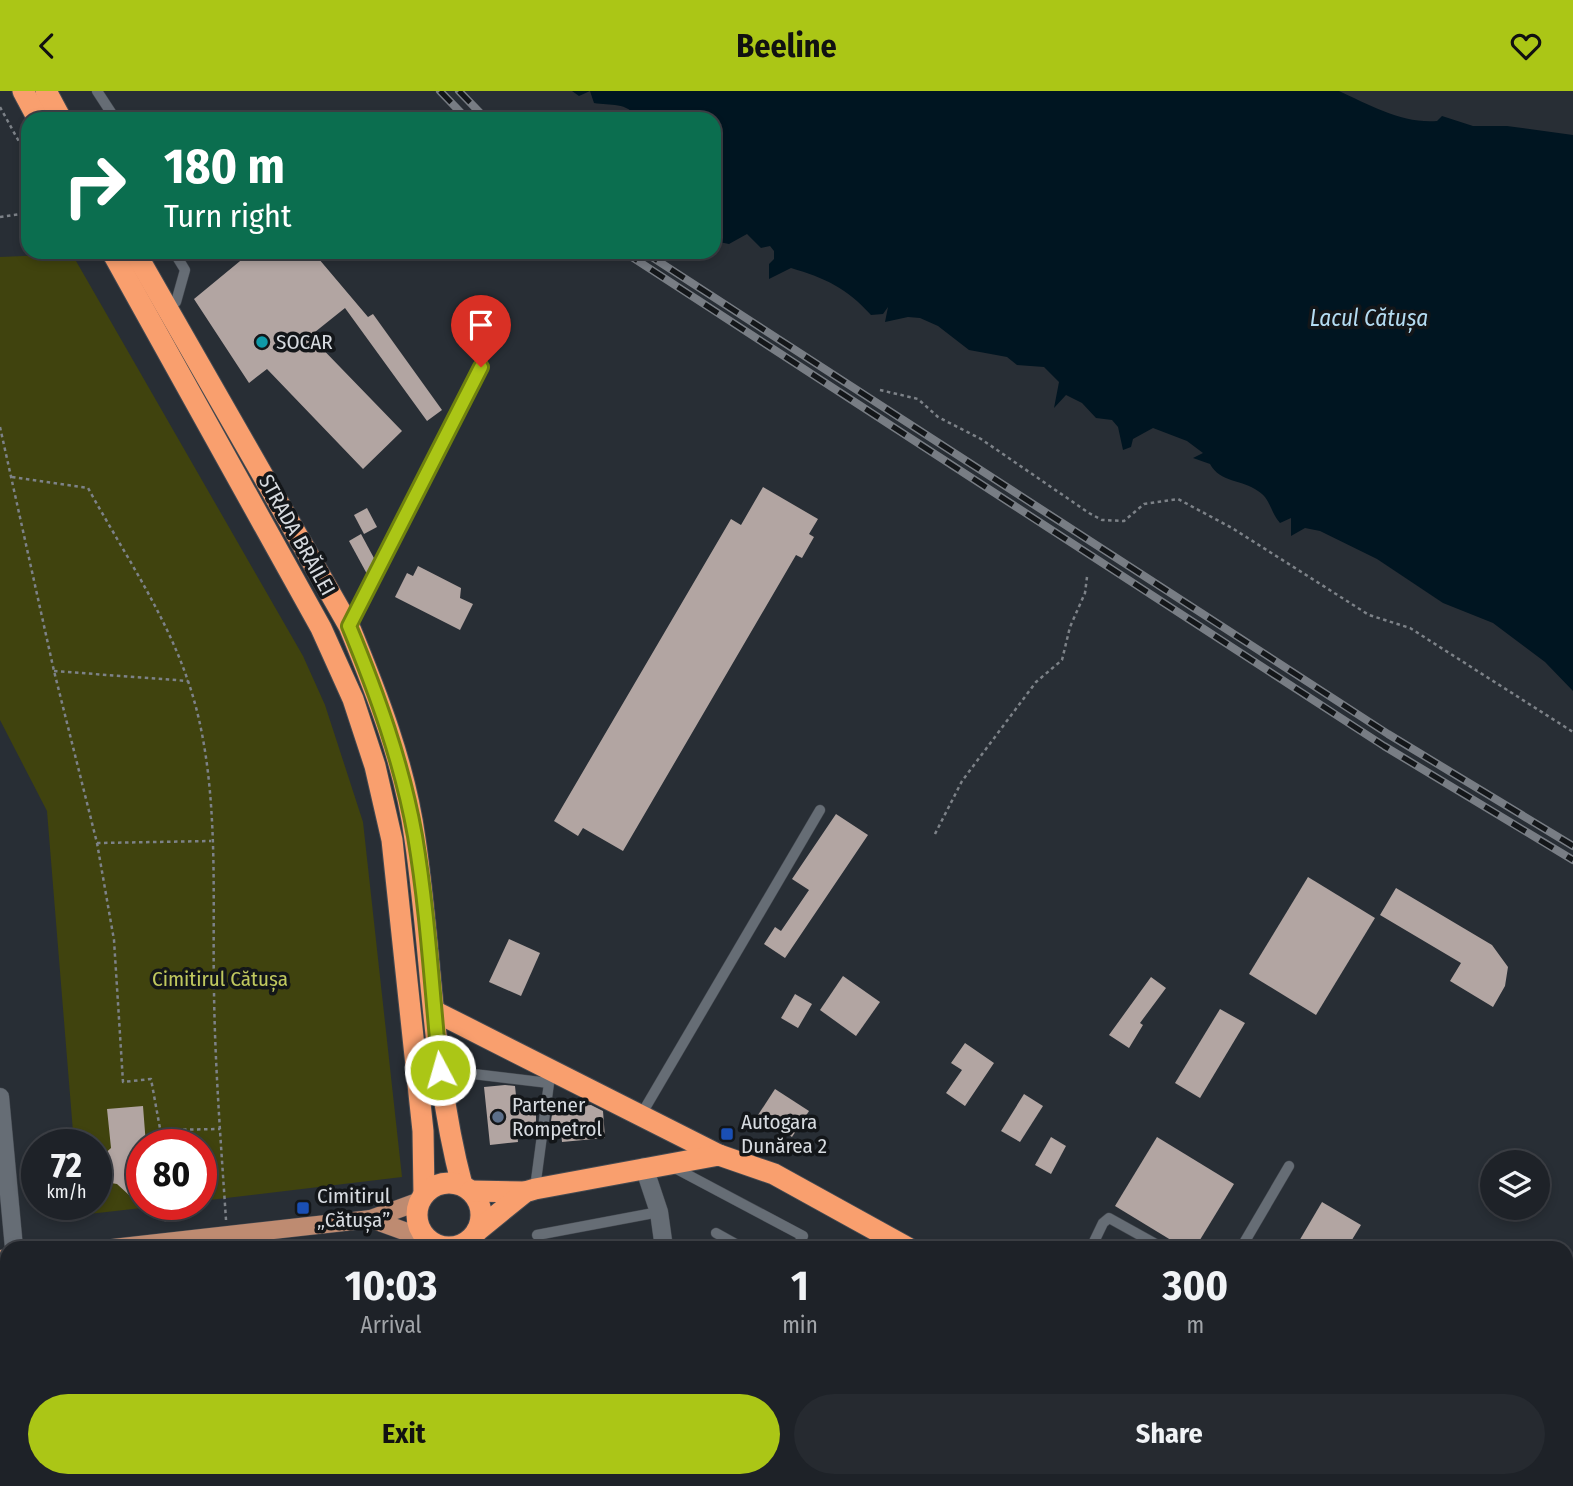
<!DOCTYPE html>
<meta charset="utf-8">
<style>
:root{--surface:#1e2228;--page:#262a30;--text:#f1f3f6;--muted:#a1a4a8;--line:#3c3f45;--accent:#abc616}
body{margin:0;font-family:"Fira Sans Condensed",sans-serif;background:var(--page);color:var(--text);height:100vh;display:flex;flex-direction:column;font-size:26px;white-space:nowrap}
*{box-sizing:border-box;margin:0}
p{font-size:23px;color:var(--muted)}
.icon{flex:none;width:38px;height:38px;fill:none;stroke:currentColor;stroke-width:2;stroke-linecap:round;stroke-linejoin:round}
.map{position:relative;flex:1;overflow:hidden}
.side{position:absolute;left:0px;top:1150px;width:1573px;height:247px;display:flex;flex-direction:column;background:var(--surface);border-radius:21px 21px 0 0;box-shadow:0 4px 10px #0003,0 0 0 2px var(--line)}
.side>*{flex:none}
.banner{position:absolute;left:21px;top:21px;width:700px;height:147px;border-radius:21px;box-shadow:0 4px 10px #0003,0 0 0 2px var(--line);background:#0b6e4f;color:#fff;overflow:hidden}
.fabs{position:absolute;left:1480px;top:1059px;display:grid;gap:14px}
.fabs a{display:grid;place-items:center;width:70px;height:70px;border-radius:50%;background:var(--surface);box-shadow:0 4px 10px #0003,0 0 0 2px var(--line);font-size:35px}
.speed{position:absolute;left:21px;top:1038px;display:flex;gap:14px;font-size:35px;font-weight:700;text-align:center}
.speed>*{display:grid;place-content:center;width:91px;height:91px;border-radius:50%;background:var(--surface);box-shadow:0 4px 10px #0003,0 0 0 2px var(--line);line-height:1}
.speed small{font-size:18px;font-weight:400}
.speed .limit{border:10px solid #d22;background:#fff;color:#111}
.pin{position:absolute;display:grid;place-items:center;width:60px;height:60px;color:#fff;margin:-72px -30px;border-radius:50% 50% 50% 0;rotate:-45deg;box-shadow:0 0 7px #0007}
.pin .icon{rotate:45deg}
.me{position:absolute;width:77px;margin:-38px;rotate:354deg;stroke-linejoin:round;filter:drop-shadow(0 0 5px #0008)}
.turn{display:flex;align-items:center;gap:24px;height:147px;padding:0 28px;font-size:32px}
.turn .icon{width:91px;height:91px;stroke-width:2.5}
.turn b{display:block;font-size:49px;line-height:60px}
.eta{display:flex;justify-content:space-evenly;align-items:center;height:119px;text-align:center}
.eta b{font-size:42px;font-weight:700;line-height:49px}
.action{display:flex;gap:14px;margin-top:auto;padding:14px 28px}
.action a{flex:1;height:80px;border-radius:42px;background:var(--accent);color:#111;font-size:28px;font-weight:700;line-height:80px;text-align:center}
.action a+a{background:var(--page);color:var(--text)}
header{display:flex;justify-content:space-between;align-items:center;height:91px;padding:0 28px;background:var(--accent);color:#111;font-size:32px;font-weight:700}
.map>svg:first-child{display:block}
</style>
<header><svg class="icon" aria-label="back" viewBox="0 0 24 24"><path d="M15 5l-7 7 7 7"/></svg>Beeline<svg class="icon" aria-label="heart" viewBox="0 0 24 24"><path d="M12 20l-8-8c-3-5 5-10 8-4 3-6 11-1 8 4z"/></svg></header>
<div class="map">
<svg width="1573" height="1395" viewBox="0 0 1573 1395">
<rect width="100%" height="100%" fill="#282e35"/>
<path fill="#40430e" d="M72 163 303 565 325 614 363 731 402 1086 201 1110V1054H142V1113H177L80 1124 79 1113H96V1054L74 1053 47 720 0 629V166Z"/>
<path fill="#001521" d="M572 0H1339C1369 14 1404 33 1437 30L1442 25 1473 35H1507L1573 44V600L1545 571 1493 532 1443 512 1377 468 1320 440 1305 437 1291 445V427L1280 432C1270 421 1271 408 1258 400 1242 388 1220 392 1210 373L1193 367 1203 362 1187 350 1153 337 1133 348 1131 356 1123 359 1118 336 1112 329 1096 327 1082 312 1066 304 1054 317 1059 291 1044 276 1017 274 1007 266 969 259 938 235 920 227 908 226 885 231 888 216 883 223 871 224C847 197 825 187 791 177L769 188V173L774 168V160L770 155 761 157 747 143 729 153 719 151V136L714 138V28H638C627 10 610 15 594 12L590 0 579 5Z"/>
<g fill="#b2a5a2">
<path d="M251 161H313L368 226 373 223 442 319 427 330 345 217 310 245 402 340 363 378 267 278 249 292 194 208Z"/>
<path d="M763 396 818 428 809 443 814 446 802 467 796 464 623 760 583 737 578 745 554 730 731 428 741 434Z"/>
<path d="M367 417 377 436 364 443 354 424Z"/>
<path d="M361 443 375 469 367 483 349 450Z"/>
<path d="M418 475 461 497 460 507 473 513 460 539 395 506 407 482 413 485Z"/>
<path d="M836 723 868 744 785 867 764 853 775 836 781 840 809 799 792 788Z"/>
<path d="M1308 786 1375 827 1316 924 1249 883Z"/>
<path d="M1396 797 1492 854 1508 876 1505 895 1493 916 1450 890 1461 872 1380 824Z"/>
<path d="M509 848 540 862 521 905 489 891Z"/>
<path d="M843 885 880 911 856 945 820 919Z"/>
<path d="M1151 886 1166 897 1140 932 1143 934 1129 957 1109 944Z"/>
<path d="M795 903 812 913 798 937 781 927Z"/>
<path d="M1220 918 1245 932 1200 1007 1175 992Z"/>
<path d="M965 952 994 972 965 1015 946 1002 962 979 951 972Z"/>
<path d="M505 994 515 995 517 1014 536 1013V1032L516 1034 518 1051 490 1054 484 996Z"/>
<path d="M775 998 809 1020 792 1046 758 1024Z"/>
<path d="M1024 1003 1043 1015 1020 1051 1001 1040Z"/>
<path d="M591 1014 603 1020 605 1047 562 1051 560 1030H551L553 1017Z"/>
<path d="M143 1015 146 1054H142V1099L135 1104H129L117 1093 111 1092 112 1086 103 1077 101 1066 111 1057 107 1018Z"/>
<path d="M1051 1046 1066 1055 1051 1083 1035 1074Z"/>
<path d="M1157 1046 1234 1093 1195 1157H1184L1115 1115Z"/>
<path d="M1322 1111 1361 1134 1347 1157H1295Z"/>
</g>
<g fill="none" stroke-linecap="round" stroke-linejoin="round">
<defs>
<g id="lane">
<path d="M97 0 112 23 109 28"/>
<path d="M174 161 185 179 176 211"/>
<path d="M350 535 482 276"/>
<path d="M440 979 549 992 535 1097"/>
<path d="M641 1024 820 719"/>
<path d="M673 1076 803 1145 796 1157"/>
<path d="M716 1142 743 1157"/>
<path d="M537 1144 659 1121"/>
<path d="M1091 1157 1103 1132 1109 1127 1163 1157"/>
<path d="M1241 1157 1289 1075"/>
<path d="M349 1390 350 1395"/>
<path d="M1269 1395 1270 1390"/>
</g>
<g id="street">
<path d="M0 1006 14 1157"/>
<path d="M644 1076 659 1121 664 1157"/>
<path d="M39 1390V1395"/>
<path d="M291 1390 292 1395"/>
<path d="M601 1390 602 1395"/>
<path d="M53 1395 105 1390"/>
</g>
<path id="secondary" d="M1106 1395 1109 1390"/>
<g id="primary">
<path d="M371 1128 429 1149"/>
<path d="M113 1157 371 1128 420 1110"/>
<path d="M465 1157V1151"/>
<path d="M0 1168 7 1167"/>
<path d="M475 1390 476 1395"/>
</g>
<g id="highway">
<path d="M23 0 38 28"/>
<path d="M46 0 61 28"/>
<path d="M112 161 321 537 353 608 375 675 392 749 423 1040 424 1103"/>
<path d="M135 161 349 535C377 603 405 674 415 748 432 863 432 981 462 1094"/>
<path d="M434 920 719 1064"/>
<circle cx="449" cy="1124" r="32"/>
<path d="M471 1100 525 1101"/>
<path d="M477 1140 525 1101 535 1098 719 1064 774 1083 908 1157"/>
<path d="M1330 1390 1340 1395"/>
</g>
</defs>
<use href="#lane" stroke="#444950" stroke-width="11"/>
<use href="#street" stroke="#444950" stroke-width="19"/>
<use href="#secondary" stroke="#444950" stroke-width="19"/>
<use href="#primary" stroke="#444950" stroke-width="19"/>
<use href="#highway" stroke="#444950" stroke-width="23"/>
<g stroke="#7d8288" stroke-width="2.5" stroke-dasharray="3.5 3.5" stroke-linecap="butt">
<path d="M0 16 28 67"/>
<path d="M0 126 28 122"/>
<path d="M880 299 918 308 938 326 981 348 1089 422 1102 429 1124 430 1144 413 1178 408 1232 437 1369 524 1410 537 1573 641"/>
<path d="M0 336 54 580 97 752 114 849 123 991 151 988 163 1054"/>
<path d="M12 386 88 397C122 459 165 522 188 590 221 685 212 801 214 901 215 977 221 1053 226 1129"/>
<path d="M54 580 188 590"/>
<path d="M935 743 962 690 1036 591 1062 569 1070 536 1085 502 1087 486"/>
<path d="M97 752 211 750"/>
<path d="M162 1039 220 1038"/>
<path d="M165 1113 166 1134"/>
<path d="M318 1157 376 1150"/>
<path d="M0 1257H7"/>
</g>
<use href="#lane" stroke="#666d75" stroke-width="10"/>
<use href="#street" stroke="#666d75" stroke-width="18"/>
<use href="#secondary" stroke="#666d75" stroke-width="18"/>
<use href="#primary" stroke="#be8b71" stroke-width="18"/>
<use href="#highway" stroke="#f99f6e" stroke-width="21"/>
<defs>
<g id="rail">
<path d="M440 0 467 28"/>
<path d="M459 0 486 28"/>
<path d="M624 161 1384 655 1573 769"/>
<path d="M644 161 1388 643 1573 755"/>
</g>
</defs>
<use href="#rail" stroke="#787d84" stroke-width="8"/>
<use href="#rail" stroke="#131619" stroke-width="5" stroke-dasharray="16" stroke-linecap="butt"/>
</g>
<g fill="none" stroke-linecap="round" stroke-linejoin="round">
<defs>
<path id="route" d="M440 979C432 901 428 822 415 745 402 672 377 603 349 535L481 276"/>
</defs>
<use href="#route" stroke="#6f810e" stroke-width="18"/>
<use href="#route" stroke="#abc616" stroke-width="12"/>
</g>
<circle fill="#0f9aa8" stroke="#131619" stroke-width="2.5" cx="262" cy="251" r="7"/>
<circle fill="#5c6f8a" stroke="#131619" stroke-width="2.5" cx="498" cy="1026" r="7"/>
<g fill="#1a4fb4" stroke="#131619" stroke-width="2.5">
<rect x="720" y="1036" width="14" height="14" rx="3.5"/>
<rect x="296" y="1110" width="14" height="14" rx="3.5"/>
</g>
<g text-anchor="middle" stroke-width="7" stroke-linejoin="round" paint-order="stroke">
<g font-size="21" fill="#d7dbe0" stroke="#131619" text-anchor="start">
<text x="276" y="258">SOCAR</text>
<text x="512" y="1021">Partener<tspan x="512" dy="24">Rompetrol</tspan></text>
<text x="741" y="1038">Autogara<tspan x="741" dy="24">Dunărea 2</tspan></text>
<text x="317" y="1112">Cimitirul<tspan x="317" dy="24">„Cătușa”</tspan></text>
</g>
<g font-size="21" fill="#d7dbe0" stroke="#131619">
<text transform="translate(297 444) rotate(61)" y="7">STRADA BRĂILEI</text>
</g>
<g font-size="21" fill="#c0c85e" stroke="#131619">
<text x="220" y="895">Cimitirul Cătușa</text>
</g>
<g font-size="23" font-style="italic" fill="#b4dcf2" stroke="#131619">
<text x="1369" y="235">Lacul Cătușa</text>
</g>
</g>
</svg>
<div class="fabs">
<a><svg class="icon" aria-label="layers" viewBox="0 0 24 24"><path d="M12 4l9 5-9 5-9-5zM3 14l9 5 9-5"/></svg></a>
</div>
<div class="speed"><div>72<small>km/h</small></div><div class="limit">80</div></div>
<div class="pin" style="left:481px;top:276px;background:#d93025"><svg class="icon" aria-label="arrive" viewBox="0 0 24 24"><path d="M6 21V4h12l-3 4 3 4H6"/></svg></div>
<svg class="me" style="left:440px;top:979px" viewBox="-20 -20 40 40"><circle r="17" fill="#abc616" stroke="#fff" stroke-width="3"/><path d="M0-11L8 9 0 5-8 9z" fill="#fff"/></svg>
<div class="banner">
<div class="turn"><svg class="icon" aria-label="right" viewBox="0 0 24 24"><path d="M7 20v-9h11M14 6l5 5-5 5"/></svg><div><b>180 m</b>Turn right</div></div>
</div>
<section class="side">
<div class="eta">
<div><b>10:03</b><p>Arrival</p></div>
<div><b>1</b><p>min</p></div>
<div><b>300</b><p>m</p></div>
</div>
<div class="action"><a>Exit</a><a>Share</a></div>
</section>
</div>
